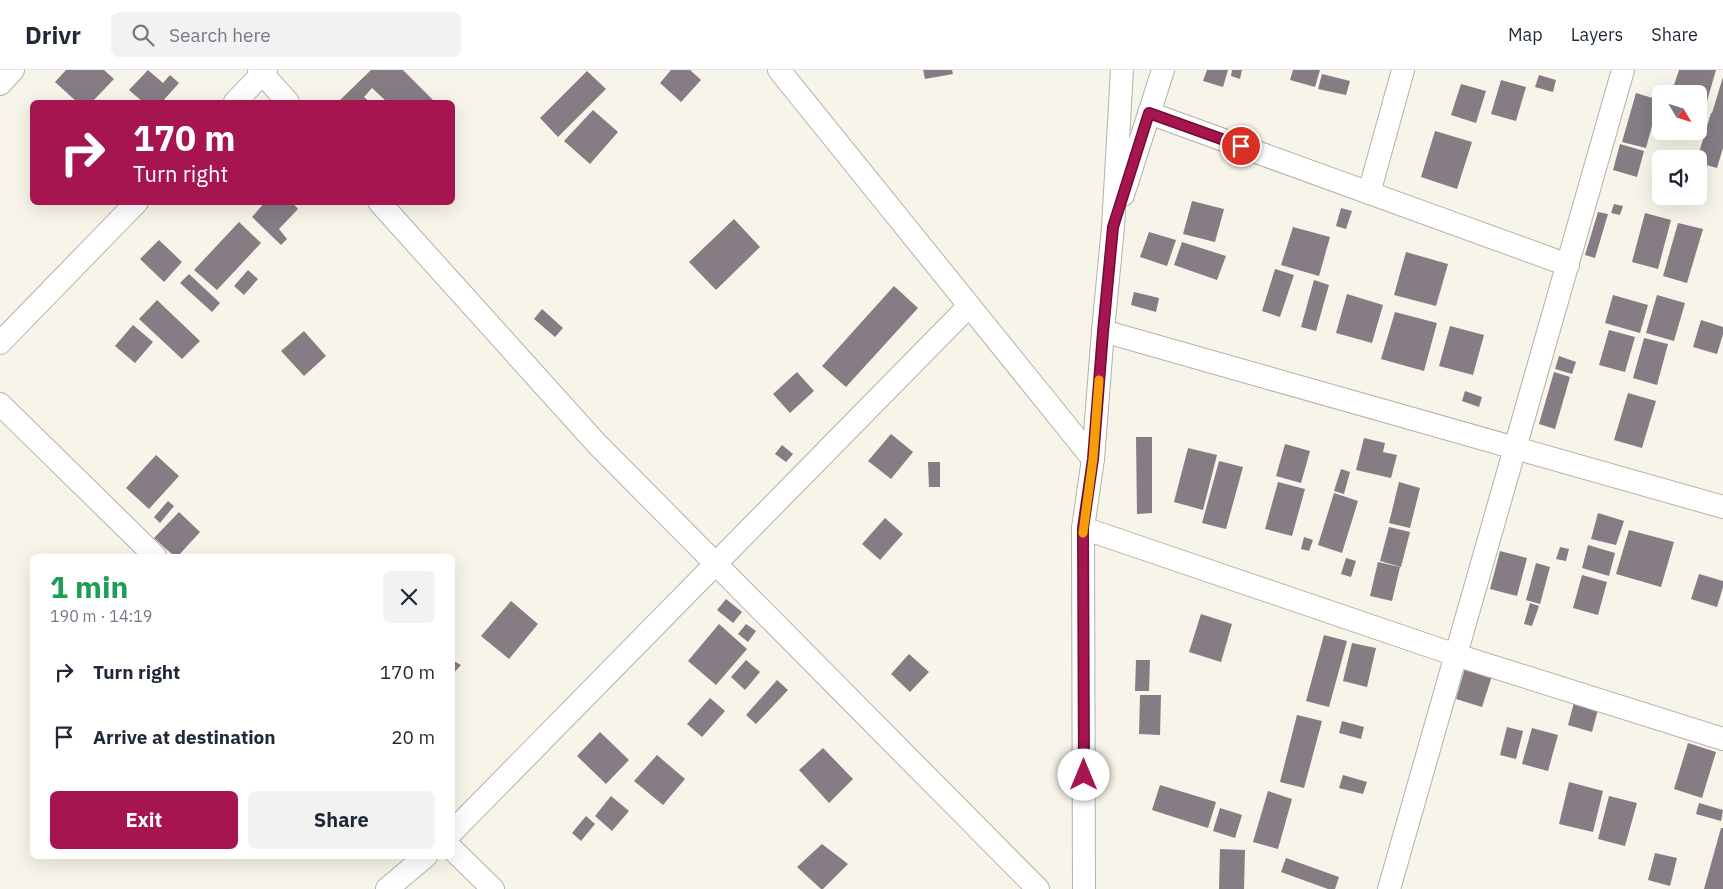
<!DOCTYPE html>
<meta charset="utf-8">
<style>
:root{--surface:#fff;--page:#f2f2f3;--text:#1f2937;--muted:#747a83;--line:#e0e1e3;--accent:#a71550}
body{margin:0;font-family:"IBM Plex Sans",sans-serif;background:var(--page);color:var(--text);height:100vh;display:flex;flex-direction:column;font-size:19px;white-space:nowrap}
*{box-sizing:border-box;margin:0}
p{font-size:16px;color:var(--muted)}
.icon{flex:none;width:28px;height:28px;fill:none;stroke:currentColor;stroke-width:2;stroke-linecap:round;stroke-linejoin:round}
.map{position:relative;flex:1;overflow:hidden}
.drawer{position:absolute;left:30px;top:484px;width:425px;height:305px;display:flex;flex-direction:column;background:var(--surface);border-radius:8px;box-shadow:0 5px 20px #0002}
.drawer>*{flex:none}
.guide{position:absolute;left:30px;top:30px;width:425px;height:105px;border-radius:8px;box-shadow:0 5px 20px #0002;background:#a71550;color:#fff;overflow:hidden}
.needle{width:32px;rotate:128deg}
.controls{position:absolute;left:1652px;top:15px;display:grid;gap:10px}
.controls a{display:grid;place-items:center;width:55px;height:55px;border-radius:8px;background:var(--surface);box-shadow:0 5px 20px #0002;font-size:25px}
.pin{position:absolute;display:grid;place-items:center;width:42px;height:42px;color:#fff;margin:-21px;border:2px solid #fff;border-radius:50%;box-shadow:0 1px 5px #0007}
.me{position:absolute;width:55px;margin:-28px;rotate:0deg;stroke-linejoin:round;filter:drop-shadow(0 0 4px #0008)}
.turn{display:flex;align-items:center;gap:18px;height:105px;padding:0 20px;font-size:22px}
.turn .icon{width:65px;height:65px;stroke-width:2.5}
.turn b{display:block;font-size:35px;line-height:42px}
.round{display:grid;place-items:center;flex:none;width:52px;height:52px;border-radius:8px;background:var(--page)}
.headline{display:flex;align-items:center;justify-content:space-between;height:85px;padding:0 20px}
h1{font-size:30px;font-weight:700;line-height:38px;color:#1e9e55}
.cta{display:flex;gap:10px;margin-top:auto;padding:10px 20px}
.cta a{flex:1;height:58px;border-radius:8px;background:var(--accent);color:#fff;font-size:20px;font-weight:700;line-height:58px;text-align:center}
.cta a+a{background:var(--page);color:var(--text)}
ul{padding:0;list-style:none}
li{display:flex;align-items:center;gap:15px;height:65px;padding:0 20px}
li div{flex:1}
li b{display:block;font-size:19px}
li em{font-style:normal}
header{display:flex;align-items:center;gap:30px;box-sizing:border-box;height:70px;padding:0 25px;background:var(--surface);border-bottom:1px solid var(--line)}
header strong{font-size:24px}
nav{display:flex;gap:28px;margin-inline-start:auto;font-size:18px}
.search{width:350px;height:45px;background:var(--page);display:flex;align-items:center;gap:12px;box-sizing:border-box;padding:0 18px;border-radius:8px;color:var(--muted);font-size:19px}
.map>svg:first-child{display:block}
</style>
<header>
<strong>Drivr</strong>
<div class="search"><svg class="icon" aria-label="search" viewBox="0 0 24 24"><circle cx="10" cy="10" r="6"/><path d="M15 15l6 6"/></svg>Search here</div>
<nav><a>Map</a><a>Layers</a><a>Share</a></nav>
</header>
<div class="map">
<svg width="1723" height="819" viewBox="0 0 1723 819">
<rect width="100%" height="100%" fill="#f7f5e9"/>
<g fill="#857c84">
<path d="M66 0H104L114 9 92 32H77L55 12Z"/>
<path d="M148 0 163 13 170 5 179 13 162 32H143L129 20Z"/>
<path d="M371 0H403L435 32H387L372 18 364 27 370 32H338Z"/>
<path d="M671 0H690L701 10 681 32 660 13Z"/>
<path d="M923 0H952L953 4 925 9Z"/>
<path d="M1207 0H1228L1223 17 1203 11Z"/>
<path d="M1232 0H1242L1240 9 1231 6Z"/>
<path d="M1293 0H1320L1315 17 1290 10Z"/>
<path d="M1679 0H1716L1707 31 1699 29V24H1680L1672 21Z"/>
<path d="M587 1 606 19 558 67 540 48Z"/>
<path d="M1322 4 1350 11 1346 25 1318 19Z"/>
<path d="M1539 5 1556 10 1553 22 1535 17Z"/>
<path d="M1723 7V78L1717 98 1699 93V89H1697L1711 43H1712Z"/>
<path d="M1501 10 1526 17 1516 51 1491 44Z"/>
<path d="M1461 14 1486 21 1476 53 1451 45Z"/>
<path d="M1636 23 1659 30 1646 78 1622 72Z"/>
<path d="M593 40 618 62 590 94 564 71Z"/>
<path d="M1435 61 1472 72 1457 119 1421 107Z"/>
<path d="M1620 74 1644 81 1637 107 1613 100Z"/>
<path d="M1192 131 1224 139 1215 172 1183 164Z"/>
<path d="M265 132H292L298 139 279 159 287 169 281 175 252 147Z"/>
<path d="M1614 134 1623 136 1620 145 1611 143Z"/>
<path d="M1341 138 1352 141 1346 159 1336 156Z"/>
<path d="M1598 142 1608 144 1595 188 1585 185Z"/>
<path d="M1645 143 1671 150 1658 199 1632 192Z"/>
<path d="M734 149 760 177 716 220 689 192Z"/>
<path d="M239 152 261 173 217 220 194 200Z"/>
<path d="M1678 153 1703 159 1687 213 1663 206Z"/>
<path d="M1293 157 1330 167 1319 206 1281 195Z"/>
<path d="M1149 162 1176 170 1167 196 1140 187Z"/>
<path d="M159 170 182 192 164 212 140 189Z"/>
<path d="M1182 172 1226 186 1217 210 1174 195Z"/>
<path d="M1406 182 1448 194 1436 236 1394 225Z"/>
<path d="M1275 199 1294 205 1280 247 1262 241Z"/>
<path d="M248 200 258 209 244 225 234 216Z"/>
<path d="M189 204 220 233 212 242 180 213Z"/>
<path d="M1314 210 1329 215 1316 261 1301 257Z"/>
<path d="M894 216 918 238 846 317 822 296Z"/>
<path d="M1134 222 1159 228 1156 242 1131 235Z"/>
<path d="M1347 224 1383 235 1372 273 1336 263Z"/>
<path d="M1613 225 1648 235 1640 263 1605 253Z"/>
<path d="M1657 225 1685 233 1674 271 1646 263Z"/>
<path d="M157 230 200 271 182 289 139 249Z"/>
<path d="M542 239 563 258 555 267 534 249Z"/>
<path d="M1395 242 1437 253 1424 301 1381 289Z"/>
<path d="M1701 250 1723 257V264L1717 284 1693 277Z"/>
<path d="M133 255 153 272 135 293 115 276Z"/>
<path d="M1450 256 1484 265 1473 305 1439 296Z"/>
<path d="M1609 260 1635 267 1625 302 1599 295Z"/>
<path d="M304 261 326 286 304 306 281 281Z"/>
<path d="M1644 268 1668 274 1657 315 1633 308Z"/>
<path d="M1559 286 1576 292 1572 304 1555 299Z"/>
<path d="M797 302 814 321 790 343 773 324Z"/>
<path d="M1554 302 1570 307 1555 359 1539 354Z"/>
<path d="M1465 321 1482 327 1479 337 1462 331Z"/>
<path d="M1628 323 1656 331 1642 378 1614 370Z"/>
<path d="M891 364 913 382 891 409 868 391Z"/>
<path d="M1136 367H1152V443L1137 444Z"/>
<path d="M1364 368 1385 373 1383 382 1397 385 1391 408 1356 400Z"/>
<path d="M1285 374 1310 381 1301 413 1276 406Z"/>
<path d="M782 375 793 384 786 392 775 384Z"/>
<path d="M1188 378 1217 385 1203 440 1174 432Z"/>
<path d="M156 385 179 406 149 439 126 418Z"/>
<path d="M1219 391 1243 397 1226 459 1202 453Z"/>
<path d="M928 392H940V417H929Z"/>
<path d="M1341 399 1350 402 1344 424 1334 421Z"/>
<path d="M1278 412 1305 419 1292 466 1265 459Z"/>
<path d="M1399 412 1420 418 1410 458 1389 453Z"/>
<path d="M1334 423 1358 431 1342 483 1318 475Z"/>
<path d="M168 431 174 436 160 453 154 447Z"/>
<path d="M179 442 200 462 178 486H174L154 468Z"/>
<path d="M1598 443 1624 451 1616 475 1591 469Z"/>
<path d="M885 448 903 464 880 490 862 474Z"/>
<path d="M1389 457 1410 462 1401 497 1380 491Z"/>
<path d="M1629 460 1674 472 1661 517 1616 504Z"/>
<path d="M1304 467 1313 470 1309 481 1301 479Z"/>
<path d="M1588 475 1615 483 1609 506 1582 498Z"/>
<path d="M1560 477 1569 479 1566 491 1556 489Z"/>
<path d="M1500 481 1527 488 1517 526 1490 519Z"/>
<path d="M1346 488 1356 491 1351 507 1341 504Z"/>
<path d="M1378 492 1400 497 1392 531 1370 526Z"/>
<path d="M1536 493 1550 497 1540 534 1526 530Z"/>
<path d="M1699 504 1723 511V517L1717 537 1691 529Z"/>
<path d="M1582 505 1607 512 1598 545 1573 538Z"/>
<path d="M726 529 742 542 733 553 717 540Z"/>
<path d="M511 531 538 554 509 589 481 566Z"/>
<path d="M1530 533 1539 536 1532 556 1524 554Z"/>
<path d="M1201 544 1232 554 1221 592 1189 582Z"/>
<path d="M719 554 747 579 716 615 688 591Z"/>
<path d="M746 554 756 561 748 572 738 564Z"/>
<path d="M1324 565 1347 571 1329 637 1306 631Z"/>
<path d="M1352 573 1376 578 1367 617 1343 611Z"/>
<path d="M909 584 929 602 910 622 891 604Z"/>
<path d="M452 590 461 595 452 605Z"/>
<path d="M746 590 760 602 745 620 731 607Z"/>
<path d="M1136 590H1150L1149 621H1135Z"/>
<path d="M1465 598 1492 606 1482 637 1456 629Z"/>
<path d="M777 610 788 620 756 654 746 645Z"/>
<path d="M1140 625H1161L1160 665 1139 664Z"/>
<path d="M1576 625 1600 632 1592 662 1568 655Z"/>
<path d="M710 628 725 641 702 667 687 654Z"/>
<path d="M1297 645 1322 651 1304 718 1280 712Z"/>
<path d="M1342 651 1364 657 1361 669 1339 663Z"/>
<path d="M1507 657 1523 661 1516 689 1500 685Z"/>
<path d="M1532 658 1558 665 1548 701 1522 694Z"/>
<path d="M600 662 629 690 606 714 577 686Z"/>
<path d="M1688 673 1716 682 1702 728 1674 719Z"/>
<path d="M823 678 853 709 829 733 799 700Z"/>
<path d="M657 685 685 709 663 735 634 711Z"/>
<path d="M1343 705 1367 712 1363 724 1339 718Z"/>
<path d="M1569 712 1603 721 1593 762 1559 754Z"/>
<path d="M1160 715 1216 732 1208 758 1152 740Z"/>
<path d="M1268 721 1292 729 1278 779 1253 772Z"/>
<path d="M611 726 629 741 612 761 595 746Z"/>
<path d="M1609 726 1637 733 1625 776 1598 769Z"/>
<path d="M1699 733 1723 740 1721 751 1696 744Z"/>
<path d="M1220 738 1242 745 1235 768 1213 761Z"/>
<path d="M586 746 595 754 581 771 572 763Z"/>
<path d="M1721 758H1723V819H1704Z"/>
<path d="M822 774 848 794 823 819H821L797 797Z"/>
<path d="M1220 779 1245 780 1244 819H1219Z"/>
<path d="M1655 783 1677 788 1670 816 1648 810Z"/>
<path d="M1286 788 1339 807 1335 819H1328L1281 802Z"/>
</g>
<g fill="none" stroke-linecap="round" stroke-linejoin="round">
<defs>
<g id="minor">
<path d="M259 0 288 32"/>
<path d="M779 0 1093 389"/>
<path d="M0 14 13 0"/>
<path d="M235 32 266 0"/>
<path d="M1149 43 1568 195"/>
<path d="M1369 123 1403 0"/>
<path d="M1123 125 1163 0"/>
<path d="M379 132 597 374 1038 819"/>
<path d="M1103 261 1723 437"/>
<path d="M0 273 137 132"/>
<path d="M0 334 155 486"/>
<path d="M1083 458 1456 585 1723 669"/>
<path d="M452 762 969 236"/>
<path d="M452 779 493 819"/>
<path d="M387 819 426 786"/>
<path d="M1084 819 1083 458 1093 389 1103 261 1113 157 1122 0"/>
<path d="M1389 819 1623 0"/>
</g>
</defs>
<use href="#minor" stroke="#b4b2a7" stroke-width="24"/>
<use href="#minor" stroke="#fff" stroke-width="22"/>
</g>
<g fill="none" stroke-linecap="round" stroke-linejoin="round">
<defs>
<path id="route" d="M1084 705 1083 458 1093 389 1103 262 1113 157 1149 43 1241 76"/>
</defs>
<use href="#route" stroke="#6d0e34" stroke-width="12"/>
<use href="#route" stroke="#a71550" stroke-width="9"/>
<path stroke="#f59e0b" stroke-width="9" d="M1083 463 1093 389 1099 310"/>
</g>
</svg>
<div class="controls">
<a><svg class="needle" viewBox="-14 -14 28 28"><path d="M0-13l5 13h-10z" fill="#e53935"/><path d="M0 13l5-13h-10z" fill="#747a83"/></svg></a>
<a><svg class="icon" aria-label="sound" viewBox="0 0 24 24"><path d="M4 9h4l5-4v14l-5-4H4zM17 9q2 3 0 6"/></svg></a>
</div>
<div class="pin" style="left:1241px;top:76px;background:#d93025"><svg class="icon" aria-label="arrive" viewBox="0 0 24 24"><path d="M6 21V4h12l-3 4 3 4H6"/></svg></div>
<svg class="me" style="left:1084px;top:705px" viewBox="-20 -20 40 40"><circle r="19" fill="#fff"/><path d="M0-13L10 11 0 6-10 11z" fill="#a71550"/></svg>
<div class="guide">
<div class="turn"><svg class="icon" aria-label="right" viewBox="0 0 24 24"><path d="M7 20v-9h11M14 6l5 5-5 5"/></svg><div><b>170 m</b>Turn right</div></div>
</div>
<section class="drawer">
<div class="headline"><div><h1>1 min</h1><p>190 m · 14:19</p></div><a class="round"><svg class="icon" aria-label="close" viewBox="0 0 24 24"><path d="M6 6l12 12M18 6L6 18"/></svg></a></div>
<ul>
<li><svg class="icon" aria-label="right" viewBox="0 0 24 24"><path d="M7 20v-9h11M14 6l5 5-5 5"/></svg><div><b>Turn right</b></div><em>170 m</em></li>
<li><svg class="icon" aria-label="arrive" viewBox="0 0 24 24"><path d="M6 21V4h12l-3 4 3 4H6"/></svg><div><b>Arrive at destination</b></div><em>20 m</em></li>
</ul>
<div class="cta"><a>Exit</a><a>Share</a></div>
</section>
</div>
